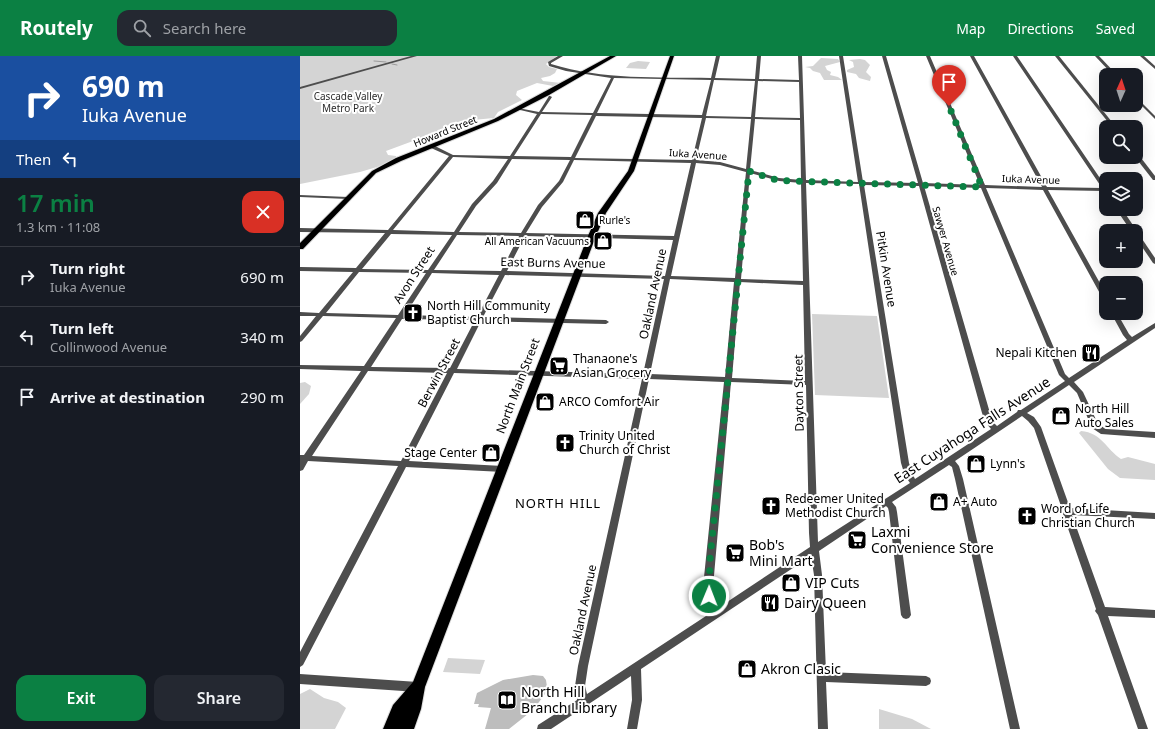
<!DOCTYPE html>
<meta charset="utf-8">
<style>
:root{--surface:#171b24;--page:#242831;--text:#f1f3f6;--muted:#9ea1a6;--line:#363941;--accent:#0b8043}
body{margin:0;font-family:"Noto Sans",sans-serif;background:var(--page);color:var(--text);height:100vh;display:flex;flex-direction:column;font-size:15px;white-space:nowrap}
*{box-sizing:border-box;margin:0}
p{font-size:13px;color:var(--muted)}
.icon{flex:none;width:22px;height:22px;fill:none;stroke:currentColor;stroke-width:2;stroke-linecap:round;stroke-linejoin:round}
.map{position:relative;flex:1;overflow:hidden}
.details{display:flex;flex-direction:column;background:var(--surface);width:300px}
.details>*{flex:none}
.banner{background:#1a4fa0;color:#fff;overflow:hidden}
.needle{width:26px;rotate:3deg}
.buttons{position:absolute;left:799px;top:12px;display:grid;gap:8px}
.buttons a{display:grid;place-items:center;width:44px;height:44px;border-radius:8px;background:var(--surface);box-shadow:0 4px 16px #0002;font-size:20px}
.pin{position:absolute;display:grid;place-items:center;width:34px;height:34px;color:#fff;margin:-41px -17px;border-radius:50% 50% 50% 0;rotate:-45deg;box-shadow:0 0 4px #0007}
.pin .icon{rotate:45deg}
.me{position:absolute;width:44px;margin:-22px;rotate:1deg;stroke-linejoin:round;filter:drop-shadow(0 0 3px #0008)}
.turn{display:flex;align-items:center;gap:14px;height:84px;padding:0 16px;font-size:18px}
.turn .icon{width:52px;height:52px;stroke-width:2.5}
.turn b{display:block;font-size:28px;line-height:34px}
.then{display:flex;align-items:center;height:38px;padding:0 16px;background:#0003;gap:8px;font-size:15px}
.round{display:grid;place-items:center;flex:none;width:42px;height:42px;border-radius:12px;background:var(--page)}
.head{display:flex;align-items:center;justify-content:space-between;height:68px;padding:0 16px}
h1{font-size:24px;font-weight:600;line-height:30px;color:var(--accent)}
.primary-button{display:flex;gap:8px;margin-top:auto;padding:8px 16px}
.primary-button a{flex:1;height:46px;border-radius:12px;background:var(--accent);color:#fff;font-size:16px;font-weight:600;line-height:46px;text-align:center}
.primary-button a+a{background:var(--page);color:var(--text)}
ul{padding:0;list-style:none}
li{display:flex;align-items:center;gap:12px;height:60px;padding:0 16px;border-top:1px solid var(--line)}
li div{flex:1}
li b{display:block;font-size:15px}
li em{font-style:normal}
header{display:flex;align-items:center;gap:24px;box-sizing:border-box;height:56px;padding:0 20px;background:var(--accent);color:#fff}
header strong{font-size:19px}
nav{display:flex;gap:22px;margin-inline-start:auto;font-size:14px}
.search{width:280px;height:36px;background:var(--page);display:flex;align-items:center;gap:10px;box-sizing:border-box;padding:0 14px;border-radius:12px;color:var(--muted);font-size:15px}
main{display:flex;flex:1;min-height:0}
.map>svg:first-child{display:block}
</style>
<header>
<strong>Routely</strong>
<div class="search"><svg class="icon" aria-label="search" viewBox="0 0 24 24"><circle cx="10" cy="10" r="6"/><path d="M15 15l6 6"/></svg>Search here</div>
<nav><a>Map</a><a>Directions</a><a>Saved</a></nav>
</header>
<main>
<section class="details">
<div class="banner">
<div class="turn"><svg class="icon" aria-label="right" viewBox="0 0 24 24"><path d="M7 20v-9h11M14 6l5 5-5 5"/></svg><div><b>690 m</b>Iuka Avenue</div></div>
<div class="then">Then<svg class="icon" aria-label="left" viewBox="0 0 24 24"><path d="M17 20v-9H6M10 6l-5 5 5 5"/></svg></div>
</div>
<div class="head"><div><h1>17 min</h1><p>1.3 km · 11:08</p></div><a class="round" style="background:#d93025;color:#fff"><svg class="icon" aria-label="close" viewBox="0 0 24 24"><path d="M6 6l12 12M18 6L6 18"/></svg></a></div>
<ul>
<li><svg class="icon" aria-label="right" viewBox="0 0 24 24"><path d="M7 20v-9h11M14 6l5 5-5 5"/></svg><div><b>Turn right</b><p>Iuka Avenue</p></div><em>690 m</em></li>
<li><svg class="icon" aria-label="left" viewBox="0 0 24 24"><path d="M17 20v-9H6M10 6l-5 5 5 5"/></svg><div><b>Turn left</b><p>Collinwood Avenue</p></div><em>340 m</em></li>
<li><svg class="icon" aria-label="arrive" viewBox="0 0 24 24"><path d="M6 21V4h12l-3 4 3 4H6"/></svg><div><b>Arrive at destination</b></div><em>290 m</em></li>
</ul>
<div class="primary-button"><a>Exit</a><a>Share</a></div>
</section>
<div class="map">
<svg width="855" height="673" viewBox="0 0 855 673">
<rect width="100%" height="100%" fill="#fff"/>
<g fill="#d4d4d4">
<path d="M0 0H257L246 8 249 11 257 13 255 17 250 20 241 22 243 25 261 27 253 30 237 27 217 35 216 39 222 44 198 56 194 62 162 65 146 70 141 74V76L113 85 86 95 88 99 96 100V103L77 111 60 116 0 128Z"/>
<path d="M521 2 538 3 540 6 525 10 527 14 531 16 530 19 538 21 542 24H524L520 17 513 15 510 12 505 11 513 10Z"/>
<path d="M560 3 565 4 570 9 566 16 571 21 570 25 559 22 556 18 547 16V14L554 11 553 6 549 4Z"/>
<path d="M338 5 350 6 346 13 326 12 330 7Z"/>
<path d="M512 258 577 260 589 342 515 339Z"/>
<path d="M5 326 11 330 9 338 0 348V327Z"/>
<path d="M781 375C802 377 806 393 821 403L828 401 855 408V424L820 422 808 413 779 377Z"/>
<path d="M148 602 185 604 180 618 143 616Z"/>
<path d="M10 633 24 642 38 646 46 652 35 673H0V638Z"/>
<path d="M579 653 612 663 631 673H579Z"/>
</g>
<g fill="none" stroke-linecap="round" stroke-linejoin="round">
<g stroke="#9b9b9b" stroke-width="1">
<path d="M74 5 86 6"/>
<path d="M92 8 97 9"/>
</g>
</g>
<path fill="#bdbdbd" d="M233 619 243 620 246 624 247 631 245 638 233 654 209 673H185L191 652 178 651 179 648H174L177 637 203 624Z"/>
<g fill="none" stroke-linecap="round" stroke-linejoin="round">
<defs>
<g id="major">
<path d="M310 0H316L249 39 198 65 101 105 76 117 3 193H0V187L72 115 96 102 194 63Z"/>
<path d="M370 0H374L334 115 306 157 296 180 125 631 121 653 114 673H83L93 649 113 626 288 180 298 157 328 115Z"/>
</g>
</defs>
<use href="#major" stroke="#dbdbdb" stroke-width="2"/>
<g fill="#4d4d4d" fill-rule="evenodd">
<path d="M111 0H117L0 33V31Z"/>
<path d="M258 0H263L251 7V8C303 24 358 21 411 22L416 0H420L415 22 455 23 457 0H461L459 23 499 24 498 0H502L506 124 558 126 539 0H543L563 126 618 127 582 0H586L623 127 680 129 626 0H630L685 129 742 131 670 0H674L747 131 802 132 713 0H717L806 131V136L804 135 748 134 806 238V245L803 243 743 134 686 132 765 318 769 322 827 284 823 279 811 257H817L829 278 832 281 855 267V272L774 326 783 336 798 368 806 373 855 376V382L801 378 792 372 777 337 769 329 727 357 734 361 741 371 770 452 855 457V463L772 459 805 551 855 554V562L808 560 848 673H838L798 559 795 555 796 553 763 458 761 455 762 453 734 372 728 365 722 360 655 405 659 410 663 423 720 673H710L655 423 652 411 649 409 592 446 596 451 597 456 611 559 609 562 606 563 603 562 601 559 589 456 588 452 586 450 519 495 522 519 526 616 626 620 630 622 631 625 630 628 626 630 526 626 528 673H518L514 519 511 500 341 613 342 644 337 673H327L332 644 331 620 251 673H237L238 669 277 644 275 630 278 610 342 323 154 317 109 405 203 410 206 411 207 413 206 415 203 416 106 411 3 609 0 611V596L98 410 8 405 3 414 0 415V399H4L61 315 0 313V309L64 310 96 262 23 260 2 285 0 286V280L16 260H0V256L19 257 53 216 0 215V211L56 212 85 177 0 176V172L88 174 149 100 131 92V90H135L153 99 210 100 237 58 216 53 218 52 239 56 249 40H250L252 41 242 56 293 57 311 22 266 15 249 10 248 6ZM314 22 411 24 402 59 297 57ZM414 24 455 25 451 61 406 60ZM458 25 499 26 500 62 455 61ZM241 58 292 59 271 101 214 100ZM296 60 402 62 392 104 275 102ZM406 62 451 63 446 113 420 106 396 104ZM455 63 500 64 501 124 479 122 450 114ZM153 101 208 103 193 125 172 148 154 176 93 174ZM212 103 270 104 259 125 238 149 221 177 159 176 176 150 197 127ZM274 104 391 107 374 180 226 177 242 151 263 126ZM396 107 420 109 446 116 435 222 371 220ZM450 117 479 125 501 127 503 225 441 223ZM506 127 559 128 601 407 605 420 610 427 518 486ZM564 129 619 130 682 357 686 367 691 373 615 423 613 419 609 407ZM624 130 681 132 759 319 765 325 721 354H718L717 356 697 370 693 366 690 357ZM91 178 152 179 128 214 62 213ZM157 179 219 180 201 215 134 214ZM225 180 373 184 365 220 207 215ZM59 216 126 217 98 259 26 257ZM132 217 199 219 177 261 105 259ZM205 219 364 223 343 318 157 313 181 265 306 268 309 266 306 264 183 261ZM370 223 434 226 425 321 350 318ZM440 226 503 229 505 325 432 322ZM102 263 175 264 150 312 71 311ZM68 315 147 317 101 405 12 400ZM349 323 424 326 403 531 406 560 287 638 285 630 288 610ZM431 326 506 329 509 477 510 491 415 554 413 531Z"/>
<path d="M755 0H759L816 71H812Z"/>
<path d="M795 0H799L817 19H813Z"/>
<path d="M840 0H844L855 10V13Z"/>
<path d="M836 41 855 60V63L836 44Z"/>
<path d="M836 98H838L855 120V124H853L835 101Z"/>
<path d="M0 139 48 141 50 142 48 143 0 141Z"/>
<path d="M816 153H822L837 175 836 176V175H831Z"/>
<path d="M836 176 838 177 855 202V208L853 207 836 182Z"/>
<path d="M0 618 118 626 122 628 123 631 122 634 118 636 0 628Z"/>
</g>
<use href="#major" fill="#000" fill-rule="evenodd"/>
</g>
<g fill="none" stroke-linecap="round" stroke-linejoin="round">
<path stroke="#0b8043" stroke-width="7" stroke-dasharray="0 12.6" d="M409 540 410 503 449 115 472 123 489 125 682 131 649 50"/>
</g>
<defs>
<symbol id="shop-square" viewBox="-11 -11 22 22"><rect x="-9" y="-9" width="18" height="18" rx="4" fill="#000" stroke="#fff"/><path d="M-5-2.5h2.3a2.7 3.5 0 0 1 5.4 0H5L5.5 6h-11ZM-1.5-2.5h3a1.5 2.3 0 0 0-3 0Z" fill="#fff"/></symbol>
<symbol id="church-square" viewBox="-11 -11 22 22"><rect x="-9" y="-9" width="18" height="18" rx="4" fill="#000" stroke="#fff"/><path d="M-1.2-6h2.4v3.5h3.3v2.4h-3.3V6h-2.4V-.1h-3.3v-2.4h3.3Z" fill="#fff"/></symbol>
<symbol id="restaurant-square" viewBox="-11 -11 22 22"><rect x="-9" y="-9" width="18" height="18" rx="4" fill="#000" stroke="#fff"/><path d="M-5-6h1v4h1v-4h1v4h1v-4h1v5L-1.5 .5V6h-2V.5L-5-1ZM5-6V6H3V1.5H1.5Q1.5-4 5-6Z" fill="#fff"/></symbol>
<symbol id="supermarket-square" viewBox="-11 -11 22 22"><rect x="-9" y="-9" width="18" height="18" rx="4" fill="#000" stroke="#fff"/><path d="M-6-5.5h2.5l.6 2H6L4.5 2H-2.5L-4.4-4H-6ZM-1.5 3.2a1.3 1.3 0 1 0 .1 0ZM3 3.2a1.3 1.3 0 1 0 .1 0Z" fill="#fff"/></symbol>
<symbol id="library-square" viewBox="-11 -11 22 22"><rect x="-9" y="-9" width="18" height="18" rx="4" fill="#000" stroke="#fff"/><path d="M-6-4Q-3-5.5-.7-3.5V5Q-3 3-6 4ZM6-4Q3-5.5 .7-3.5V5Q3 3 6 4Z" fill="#fff"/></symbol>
</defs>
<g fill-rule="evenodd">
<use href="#shop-square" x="274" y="153" width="22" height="22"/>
<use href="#shop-square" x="292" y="174" width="22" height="22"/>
<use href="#church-square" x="102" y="246" width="22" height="22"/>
<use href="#restaurant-square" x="780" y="286" width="22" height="22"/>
<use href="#supermarket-square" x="248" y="299" width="22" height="22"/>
<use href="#shop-square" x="234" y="335" width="22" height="22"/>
<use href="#shop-square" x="750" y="349" width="22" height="22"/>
<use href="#church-square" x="254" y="376" width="22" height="22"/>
<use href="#shop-square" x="180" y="386" width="22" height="22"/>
<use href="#shop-square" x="665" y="397" width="22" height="22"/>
<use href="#shop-square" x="628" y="435" width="22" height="22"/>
<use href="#church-square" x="460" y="439" width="22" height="22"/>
<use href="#church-square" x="716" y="449" width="22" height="22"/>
<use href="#supermarket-square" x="546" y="473" width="22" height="22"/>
<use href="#supermarket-square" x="424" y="486" width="22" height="22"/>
<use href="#shop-square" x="480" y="516" width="22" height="22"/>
<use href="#restaurant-square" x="459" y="536" width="22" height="22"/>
<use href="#shop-square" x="436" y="602" width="22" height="22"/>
<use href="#library-square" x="196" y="633" width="22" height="22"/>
</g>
<g text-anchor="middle" stroke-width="4" stroke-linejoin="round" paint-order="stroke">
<g font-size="10" fill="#2b2b2b" stroke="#fff">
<text x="48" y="44">Cascade Valley<tspan x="48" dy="12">Metro Park</tspan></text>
</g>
<g font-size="10" fill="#000" stroke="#fff">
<text transform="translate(145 75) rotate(-22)" y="4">Howard Street</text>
<text transform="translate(398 98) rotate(4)" y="4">Iuka Avenue</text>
<text transform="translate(731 123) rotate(2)" y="4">Iuka Avenue</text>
<text transform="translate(646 185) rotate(74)" y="4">Sawyer Avenue</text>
</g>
<g font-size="10" fill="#000" stroke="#fff" text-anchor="start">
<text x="299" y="168">Rurle's</text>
<text x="289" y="189" text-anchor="end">All American Vacuums</text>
</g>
<g font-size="12" fill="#000" stroke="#fff">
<text transform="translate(253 207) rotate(1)" y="4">East Burns Avenue</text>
<text transform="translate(586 213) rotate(81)" y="4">Pitkin Avenue</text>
<text transform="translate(114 219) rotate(-57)" y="4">Avon Street</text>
<text transform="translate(353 238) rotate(-78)" y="4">Oakland Avenue</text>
<text transform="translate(139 317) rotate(-62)" y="4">Berwin Street</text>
<text transform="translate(218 330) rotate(-69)" y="4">North Main Street</text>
<text transform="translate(499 337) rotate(-91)" y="4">Dayton Street</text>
<text transform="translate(283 554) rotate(-78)" y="4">Oakland Avenue</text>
</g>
<g font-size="12" fill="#000" stroke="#fff" text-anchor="start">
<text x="127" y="254">North Hill Community<tspan x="127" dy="14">Baptist Church</tspan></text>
<text x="777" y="301" text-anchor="end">Nepali Kitchen</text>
<text x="273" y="307">Thanaone's<tspan x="273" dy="14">Asian Grocery</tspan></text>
<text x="259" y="350">ARCO Comfort Air</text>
<text x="775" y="357">North Hill<tspan x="775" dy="14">Auto Sales</tspan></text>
<text x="279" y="384">Trinity United<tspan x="279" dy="14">Church of Christ</tspan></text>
<text x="177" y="401" text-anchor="end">Stage Center</text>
<text x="690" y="412">Lynn's</text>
<text x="485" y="447">Redeemer United<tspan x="485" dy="14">Methodist Church</tspan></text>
<text x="653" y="450">A+ Auto</text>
<text x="741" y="457">Word of Life<tspan x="741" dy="14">Christian Church</tspan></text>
</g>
<g font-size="13" letter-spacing="1" fill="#000" stroke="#fff">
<text x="258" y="452">NORTH HILL</text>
</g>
<g font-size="14" fill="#000" stroke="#fff">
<text transform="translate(672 374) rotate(-33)" y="5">East Cuyahoga Falls Avenue</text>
</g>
<g font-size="14" fill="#000" stroke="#fff" text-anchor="start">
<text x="571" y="481">Laxmi<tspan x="571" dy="16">Convenience Store</tspan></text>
<text x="449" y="494">Bob's<tspan x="449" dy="16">Mini Mart</tspan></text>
<text x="505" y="532">VIP Cuts</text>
<text x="484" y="552">Dairy Queen</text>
<text x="461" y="618">Akron Clasic</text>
<text x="221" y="641">North Hill<tspan x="221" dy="16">Branch Library</tspan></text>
</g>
</g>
</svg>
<div class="buttons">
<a><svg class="needle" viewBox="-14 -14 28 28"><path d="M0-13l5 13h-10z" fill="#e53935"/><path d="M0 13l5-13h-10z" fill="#9ea1a6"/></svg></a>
<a><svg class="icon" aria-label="search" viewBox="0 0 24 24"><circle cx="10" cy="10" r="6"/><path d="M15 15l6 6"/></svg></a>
<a><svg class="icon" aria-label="layers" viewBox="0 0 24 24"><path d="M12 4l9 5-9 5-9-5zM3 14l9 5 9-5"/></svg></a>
<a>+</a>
<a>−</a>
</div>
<div class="pin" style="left:649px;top:50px;background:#d93025"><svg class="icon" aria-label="arrive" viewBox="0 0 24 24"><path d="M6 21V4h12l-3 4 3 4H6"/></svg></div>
<svg class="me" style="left:409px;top:540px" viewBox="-20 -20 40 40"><circle r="17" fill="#0b8043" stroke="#fff" stroke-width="3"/><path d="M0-11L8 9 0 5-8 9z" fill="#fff"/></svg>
</div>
</main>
